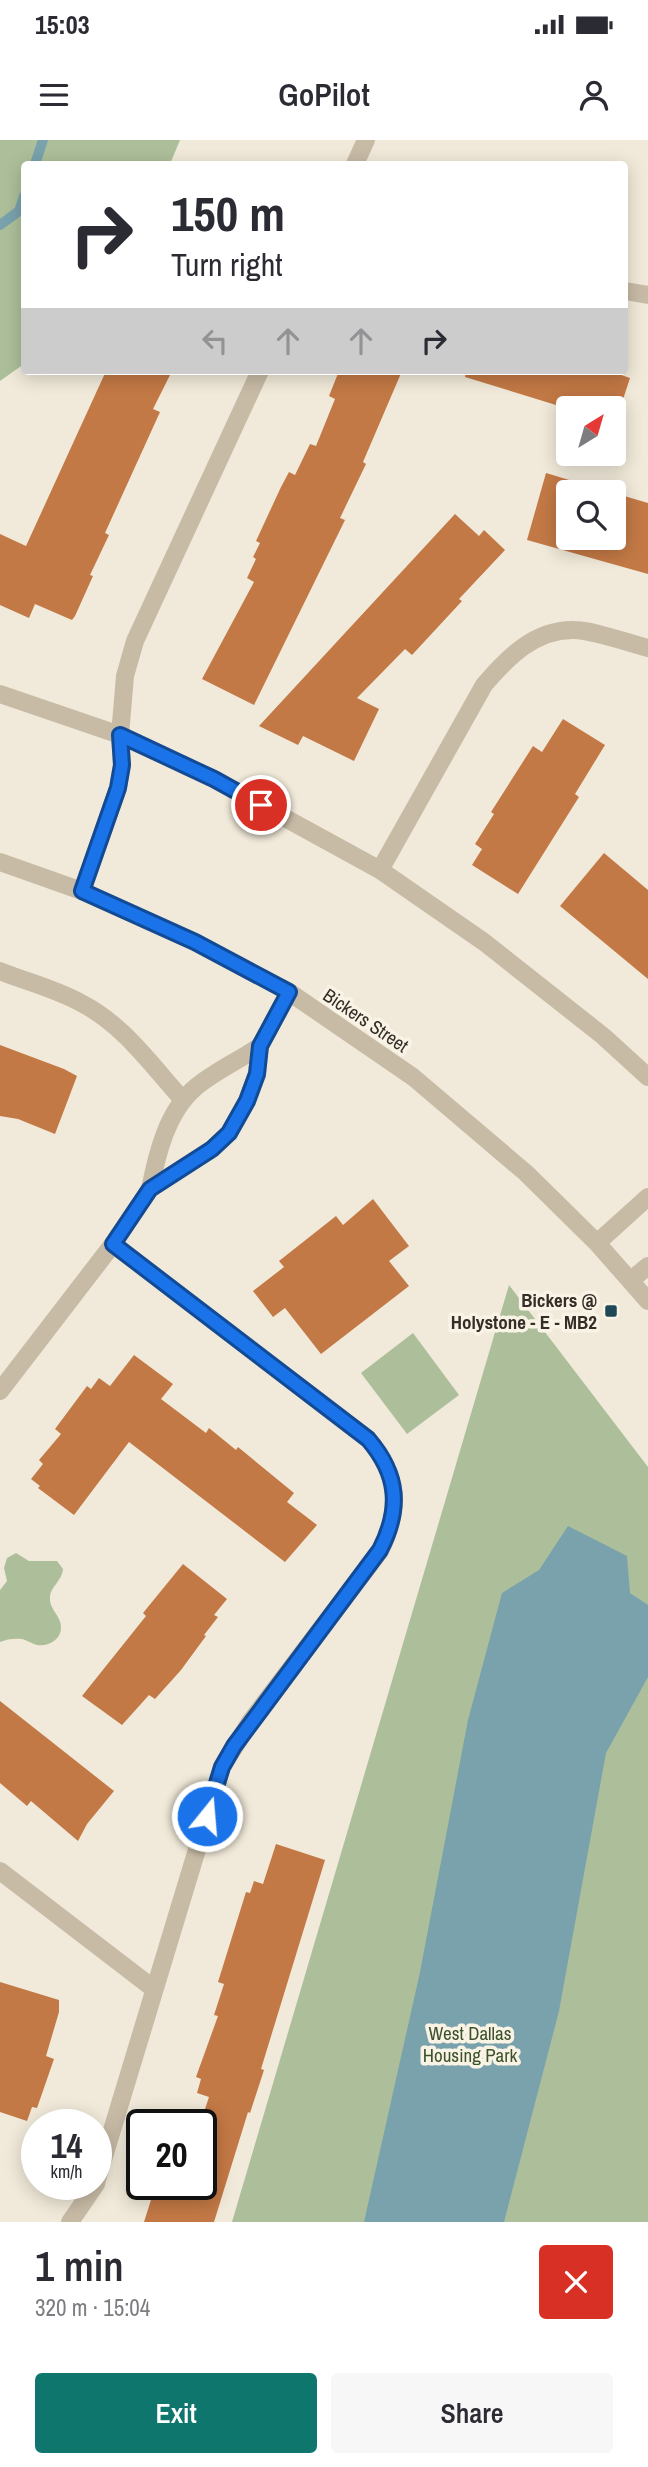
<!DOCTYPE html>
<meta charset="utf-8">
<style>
:root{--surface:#fff;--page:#f7f7f7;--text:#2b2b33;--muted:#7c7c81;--accent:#0f766e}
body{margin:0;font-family:"Archivo Narrow",sans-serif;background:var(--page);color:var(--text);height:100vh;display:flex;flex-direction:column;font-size:26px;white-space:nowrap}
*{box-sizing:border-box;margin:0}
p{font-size:23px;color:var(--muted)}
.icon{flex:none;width:38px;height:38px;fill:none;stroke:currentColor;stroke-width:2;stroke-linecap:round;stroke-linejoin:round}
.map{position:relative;height:2082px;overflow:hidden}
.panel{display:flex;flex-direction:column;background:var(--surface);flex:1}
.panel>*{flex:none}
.top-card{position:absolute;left:21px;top:21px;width:607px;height:214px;border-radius:7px;box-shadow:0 4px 18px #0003;background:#fff;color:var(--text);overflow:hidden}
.needle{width:46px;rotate:37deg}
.controls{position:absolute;left:556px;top:256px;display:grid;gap:14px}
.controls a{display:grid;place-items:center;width:70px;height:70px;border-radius:7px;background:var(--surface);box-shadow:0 4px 18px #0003;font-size:35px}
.speed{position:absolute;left:21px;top:1969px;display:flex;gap:14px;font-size:35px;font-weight:700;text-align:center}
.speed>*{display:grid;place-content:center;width:91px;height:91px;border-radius:50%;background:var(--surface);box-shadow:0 4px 18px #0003;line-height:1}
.speed small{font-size:18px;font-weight:400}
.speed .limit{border:4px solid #111;border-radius:10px;background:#fff;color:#111}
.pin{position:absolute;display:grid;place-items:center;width:60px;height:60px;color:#fff;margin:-30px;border:4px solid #fff;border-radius:50%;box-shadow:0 2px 7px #0007}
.me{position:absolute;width:77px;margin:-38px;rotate:17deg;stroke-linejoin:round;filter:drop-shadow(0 0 5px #0008)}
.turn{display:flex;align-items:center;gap:24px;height:147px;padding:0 35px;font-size:32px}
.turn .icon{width:91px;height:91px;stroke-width:2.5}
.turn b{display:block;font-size:49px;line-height:60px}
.lanes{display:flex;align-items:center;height:66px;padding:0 35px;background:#0003;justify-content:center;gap:35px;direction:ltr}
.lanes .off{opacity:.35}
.round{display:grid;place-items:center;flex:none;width:74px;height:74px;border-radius:7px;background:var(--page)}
.summary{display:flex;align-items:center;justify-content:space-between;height:119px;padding:0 35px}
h1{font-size:42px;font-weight:600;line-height:52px}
.cta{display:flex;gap:14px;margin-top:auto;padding:14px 35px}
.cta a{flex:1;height:80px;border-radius:7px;background:var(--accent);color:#fff;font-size:28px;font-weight:600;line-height:80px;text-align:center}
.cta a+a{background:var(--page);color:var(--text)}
.status{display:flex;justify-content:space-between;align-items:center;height:49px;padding:0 35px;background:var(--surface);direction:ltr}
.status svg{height:19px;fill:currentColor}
header{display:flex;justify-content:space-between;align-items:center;height:91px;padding:0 35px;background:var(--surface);font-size:32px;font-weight:600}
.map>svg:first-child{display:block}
</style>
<div class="status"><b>15:03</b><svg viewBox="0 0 49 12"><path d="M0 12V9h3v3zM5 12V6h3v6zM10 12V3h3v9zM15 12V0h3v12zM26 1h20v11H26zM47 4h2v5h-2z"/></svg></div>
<header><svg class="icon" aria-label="menu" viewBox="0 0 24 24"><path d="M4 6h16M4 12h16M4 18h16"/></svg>GoPilot<svg class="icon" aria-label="person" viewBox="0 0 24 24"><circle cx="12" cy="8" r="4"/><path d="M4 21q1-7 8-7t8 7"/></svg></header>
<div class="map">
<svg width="648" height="2082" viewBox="0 0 648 2082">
<rect width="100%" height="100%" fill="#f1eada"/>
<g fill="#adbf9a">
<path d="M0 0H180L170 24H24V224L0 241Z"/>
<path d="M509 1145 648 1327V2082H232Z"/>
<path d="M413 1193 459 1255 407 1294 361 1233Z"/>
<path d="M16 1413 29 1421H57L63 1429C62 1441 50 1447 50 1458 49 1469 62 1477 61 1488 61 1500 47 1507 37 1505 32 1504 27 1500 22 1499 14 1498 7 1499 0 1502V1450L7 1441 4 1428 7 1418Z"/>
</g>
<path fill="#79a2ad" d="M568 1386 627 1416 630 1453 648 1465V1537L606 1613 559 1871 504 2082H364L420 1832 468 1580 502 1453 539 1430Z"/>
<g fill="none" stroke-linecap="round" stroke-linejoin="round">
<g stroke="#79a2ad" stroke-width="10">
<path d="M35 24 43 0"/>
<path d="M0 85 19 71 24 56"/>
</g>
</g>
<g fill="#c37945">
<path d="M106 231H172L153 269 160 272 105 393 109 395 90 435 93 436 75 476 72 480 35 464 29 478 0 465V394L26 406Z"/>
<path d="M339 231H402L363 322 366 324 340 378 345 380 254 565 202 539 254 442 247 438 256 419 253 417 260 403 256 401 281 347 289 332 295 335 310 304 316 306 335 259 329 256Z"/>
<path d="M466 231H610L630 238 615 284 614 268 569 269 465 237Z"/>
<path d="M546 333 609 352H569V397H614V353L648 363V434L527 400Z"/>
<path d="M455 374 479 396 484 390 505 410 459 459 462 461 412 515 405 509 357 558 379 569 354 621 303 596 298 605 259 586Z"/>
<path d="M563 579 605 605 575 654 579 657 518 754 472 725 482 709 475 704 494 674 491 672 533 606 542 612Z"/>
<path d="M604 713 648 750V839L560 766Z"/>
<path d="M0 905 64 929 77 936 55 994 18 979 0 976Z"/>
<path d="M373 1059 409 1106 389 1121 409 1146 321 1214 285 1168 273 1177 253 1151 284 1127 279 1121 336 1076 343 1085Z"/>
<path d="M134 1215 173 1244 161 1259 206 1293 209 1288 236 1310 238 1307 294 1353 287 1362 317 1385 285 1422 129 1302 74 1375 38 1348 40 1346 31 1339 43 1324 39 1320 61 1294 55 1289 87 1246 91 1249 99 1238 110 1246Z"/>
<path d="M183 1424 227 1459 214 1475 218 1477 204 1495 206 1496 181 1530 155 1559 149 1555 122 1585 82 1556 146 1476 143 1473Z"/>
<path d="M0 1561 114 1651 87 1684 78 1701 31 1661 27 1666 0 1643Z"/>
<path d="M276 1704 325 1720 261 1929 264 1930 250 1973 248 1972 214 2082H144L156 2044H201V1981L209 1957 197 1953 201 1939 196 1937 218 1876 214 1875 224 1844 218 1842 246 1752 250 1753 254 1741 263 1744Z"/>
<path d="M0 1842 59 1860V1872L46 1916 54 1919 37 1968 32 1967 27 1981 0 1972Z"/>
</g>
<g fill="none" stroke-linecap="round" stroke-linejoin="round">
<g stroke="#c8bba6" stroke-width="18">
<path d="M355 24 366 0"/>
<path d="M625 151 648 155"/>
<path d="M0 554 120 595 214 639 380 730 484 802 603 896 648 937"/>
<path d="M0 722 82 751 195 802 289 852 413 937 526 1033 597 1103 648 1161"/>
<path d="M380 730 484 545C507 518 535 489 574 490 593 490 628 503 648 508"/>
<path d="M82 751 118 648 122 625 120 595 125 536 135 501 260 231"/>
<path d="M0 831C27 842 56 849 81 863 123 884 152 926 183 960"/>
<path d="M150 1049C157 1014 167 971 196 947 215 931 240 920 260 906"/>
<path d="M597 1103 648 1057"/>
<path d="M631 1140 648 1126"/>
<path d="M0 1251 113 1104"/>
<path d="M0 1731 154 1849"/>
<path d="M96 2043 222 1627 250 1582 380 1411C401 1369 399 1335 368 1299L113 1104 150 1049 212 1009 229 993 247 961 257 934 260 906 289 852"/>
<path d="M70 2082 96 2044"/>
</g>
</g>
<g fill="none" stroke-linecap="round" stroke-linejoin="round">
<defs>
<path id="route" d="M207 1676 222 1627 234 1606 380 1410C401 1369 399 1335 368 1299L113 1104 150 1049 212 1009 229 993 247 961 257 934 260 906 289 852 195 802 82 751 118 648 122 625 120 595 214 639 261 665"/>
</defs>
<use href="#route" stroke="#114b97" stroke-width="18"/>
<use href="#route" stroke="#1a73e8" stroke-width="12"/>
</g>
<rect fill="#1d4855" stroke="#f9f3e6" stroke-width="2.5" x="604" y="1164" width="14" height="14" rx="3.5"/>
<g text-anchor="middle" stroke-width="7" stroke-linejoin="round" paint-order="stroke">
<g font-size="19" fill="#352d27" stroke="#f9f3e6">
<text transform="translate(366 880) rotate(34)" y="7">Bickers Street</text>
</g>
<g font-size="19" font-weight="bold" fill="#352d27" stroke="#f9f3e6" text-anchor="end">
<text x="597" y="1167">Bickers @<tspan x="597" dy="22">Holystone - E - MB2</tspan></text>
</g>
<g font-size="19" fill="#3d522b" stroke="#f9f3e6">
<text x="470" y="1900">West Dallas<tspan x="470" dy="22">Housing Park</tspan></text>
</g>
</g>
</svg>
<div class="controls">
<a><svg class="needle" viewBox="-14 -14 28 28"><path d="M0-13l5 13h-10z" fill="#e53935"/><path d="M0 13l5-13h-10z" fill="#7c7c81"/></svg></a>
<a><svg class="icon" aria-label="search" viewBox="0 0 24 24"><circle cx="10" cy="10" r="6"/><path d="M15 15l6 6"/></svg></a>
</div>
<div class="speed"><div>14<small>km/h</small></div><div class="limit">20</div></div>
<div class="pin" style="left:261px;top:665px;background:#d93025"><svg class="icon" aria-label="arrive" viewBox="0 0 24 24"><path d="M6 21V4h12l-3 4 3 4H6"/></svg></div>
<svg class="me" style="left:207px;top:1676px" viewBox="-20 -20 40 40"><circle r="17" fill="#1a73e8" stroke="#fff" stroke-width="3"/><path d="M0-11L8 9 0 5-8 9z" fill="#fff"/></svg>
<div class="top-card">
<div class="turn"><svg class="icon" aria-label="right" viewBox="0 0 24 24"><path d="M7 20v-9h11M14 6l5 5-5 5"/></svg><div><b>150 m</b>Turn right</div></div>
<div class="lanes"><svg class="icon off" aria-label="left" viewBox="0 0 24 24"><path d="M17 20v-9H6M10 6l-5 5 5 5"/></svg><svg class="icon off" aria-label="ahead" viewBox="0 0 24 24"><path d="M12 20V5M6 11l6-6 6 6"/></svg><svg class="icon off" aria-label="ahead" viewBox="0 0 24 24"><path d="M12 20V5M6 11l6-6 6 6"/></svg><svg class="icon" aria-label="right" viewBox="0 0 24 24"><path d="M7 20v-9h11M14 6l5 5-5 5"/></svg></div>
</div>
</div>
<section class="panel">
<div class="summary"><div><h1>1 min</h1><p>320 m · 15:04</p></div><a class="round" style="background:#d93025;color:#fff"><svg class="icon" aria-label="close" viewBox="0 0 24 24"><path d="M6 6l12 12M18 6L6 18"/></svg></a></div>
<div class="cta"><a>Exit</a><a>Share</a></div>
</section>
